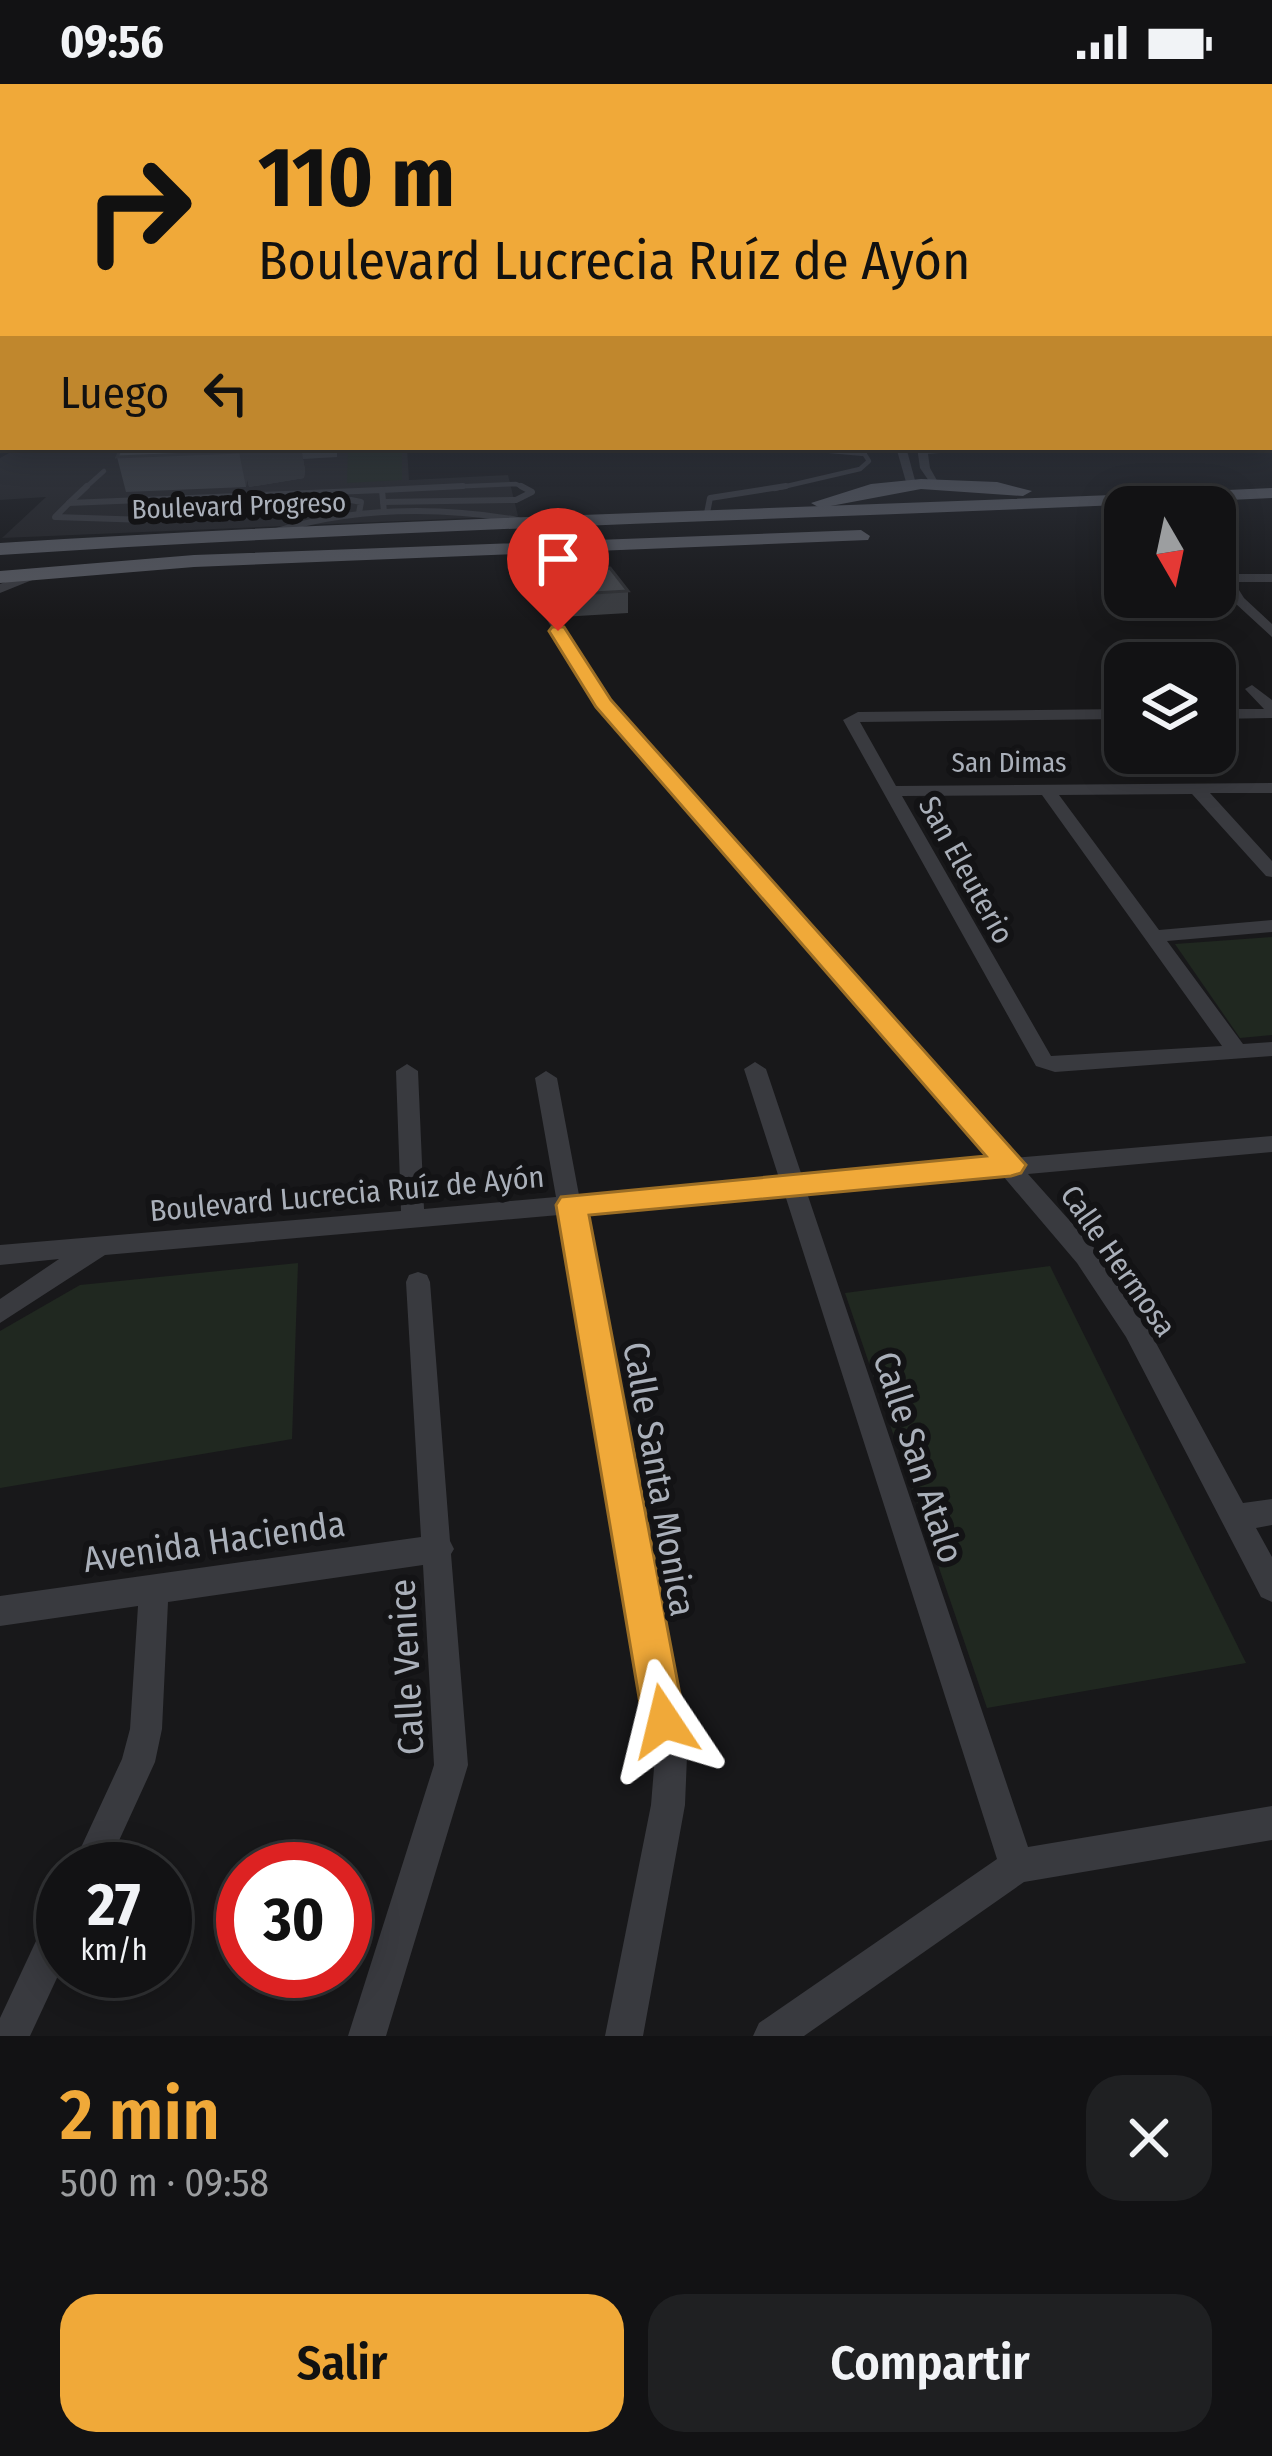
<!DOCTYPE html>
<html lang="es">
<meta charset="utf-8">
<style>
:root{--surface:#121214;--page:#1f2022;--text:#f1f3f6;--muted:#9c9ea0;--line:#313234;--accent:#f0a939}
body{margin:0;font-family:"Fira Sans Condensed",sans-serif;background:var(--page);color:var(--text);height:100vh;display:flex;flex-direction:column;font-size:45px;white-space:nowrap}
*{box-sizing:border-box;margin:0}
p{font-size:39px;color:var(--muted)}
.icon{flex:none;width:66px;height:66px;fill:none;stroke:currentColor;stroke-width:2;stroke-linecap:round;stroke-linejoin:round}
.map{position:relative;height:1952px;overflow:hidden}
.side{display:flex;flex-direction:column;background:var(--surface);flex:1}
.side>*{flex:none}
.top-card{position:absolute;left:0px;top:0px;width:1272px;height:366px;box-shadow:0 6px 30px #0003,0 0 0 3px var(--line);background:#f0a939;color:#111;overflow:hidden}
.needle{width:78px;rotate:171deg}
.fabs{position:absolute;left:1104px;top:402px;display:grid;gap:24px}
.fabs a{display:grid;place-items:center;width:132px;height:132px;border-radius:24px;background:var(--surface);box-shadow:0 6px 30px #0003,0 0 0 3px var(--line);font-size:60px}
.speed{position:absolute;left:36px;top:1758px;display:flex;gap:24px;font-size:60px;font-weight:700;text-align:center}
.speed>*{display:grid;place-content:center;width:156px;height:156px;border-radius:50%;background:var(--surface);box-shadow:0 6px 30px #0003,0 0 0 3px var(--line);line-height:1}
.speed small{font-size:30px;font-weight:400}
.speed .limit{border:18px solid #d22;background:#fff;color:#111}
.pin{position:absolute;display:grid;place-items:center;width:102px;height:102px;color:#fff;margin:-123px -51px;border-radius:50% 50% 50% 0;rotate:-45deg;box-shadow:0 0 12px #0007}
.pin .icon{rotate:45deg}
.me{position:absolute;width:132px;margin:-66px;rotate:350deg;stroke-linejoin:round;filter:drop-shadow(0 0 9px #0008)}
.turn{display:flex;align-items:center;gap:42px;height:252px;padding:0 60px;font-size:54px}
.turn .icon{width:156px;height:156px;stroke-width:2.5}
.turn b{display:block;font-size:84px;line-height:102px}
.then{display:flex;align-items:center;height:114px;padding:0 60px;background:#0003;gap:24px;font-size:45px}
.round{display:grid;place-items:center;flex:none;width:126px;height:126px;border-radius:36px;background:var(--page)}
.summary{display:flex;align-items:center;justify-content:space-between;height:204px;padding:0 60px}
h1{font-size:72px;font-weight:600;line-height:90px;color:var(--accent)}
.button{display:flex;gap:24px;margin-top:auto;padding:24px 60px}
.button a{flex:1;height:138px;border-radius:36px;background:var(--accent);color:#111;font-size:48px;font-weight:600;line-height:138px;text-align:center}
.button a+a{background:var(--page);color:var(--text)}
.status{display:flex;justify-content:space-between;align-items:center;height:84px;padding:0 60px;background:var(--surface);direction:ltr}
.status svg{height:33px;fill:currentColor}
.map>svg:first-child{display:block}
</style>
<div class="status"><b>09:56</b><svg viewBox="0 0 49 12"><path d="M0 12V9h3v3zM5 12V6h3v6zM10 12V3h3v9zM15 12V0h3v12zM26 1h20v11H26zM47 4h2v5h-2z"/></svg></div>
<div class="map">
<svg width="1272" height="1952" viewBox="0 0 1272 1952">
<rect width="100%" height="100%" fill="#18181a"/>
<path fill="#242427" d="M20 363H407L409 396 508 391 518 432 2 454 46 413 0 416V374Z"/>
<g fill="#202820">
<path d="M348 363H402V396L347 399Z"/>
<path d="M1272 853V951L1240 954 1175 860Z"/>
<path d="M298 1179 292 1355 0 1404V1247L80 1201Z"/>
<path d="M1050 1182 1246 1579 987 1624 845 1209Z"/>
</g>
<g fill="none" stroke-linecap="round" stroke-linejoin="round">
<g stroke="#393a3f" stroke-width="4.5">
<path d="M786 363 865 370"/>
<path d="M921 368 994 363"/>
<path d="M84 405 104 387"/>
<path d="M396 405 516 400 527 405"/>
<path d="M774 405 860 385 869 377 860 363"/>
</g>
<g stroke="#393a3f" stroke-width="6">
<path d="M382 406 463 402"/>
<path d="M383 418 516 416 532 408 521 402"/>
<path d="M69 419 87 402"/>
<path d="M359 429 361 418 351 416 147 436 55 433 69 419 382 406 384 428"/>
<path d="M706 434 710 414 786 402"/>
<path d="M276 447C356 423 436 422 518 436"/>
</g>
<g fill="#393a3f" fill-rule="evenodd">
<path d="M0 264H3V269L0 268Z"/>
<path d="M1269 298 1272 299V305L1269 304Z"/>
<rect x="0" y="323" width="3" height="6"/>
<path d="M896 363H906L916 400 906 398Z"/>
<path d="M917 363H927L930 384 939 400H931L920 384Z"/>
<path d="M512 463 518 467 609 617 1014 1074 1272 1052V1068L1028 1090 1095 1165 1144 1237 1243 1419 1272 1415V1441L1256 1444 1272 1473V1518L1261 1513 1126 1253 1077 1179 1003 1092 807 1109 1028 1763 1272 1722V1756L1024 1798 804 1952H753L759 1939 997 1775 785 1111 583 1129 687 1672 685 1721 643 1952H605L651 1721 655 1672 559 1131 105 1171 0 1239V1215L59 1175 0 1181V1161L401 1127 396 987 407 980 418 987 424 1125 556 1113 535 994 546 987 557 994 579 1111 779 1094 744 985 755 978 766 985 802 1092 989 1076 598 622 506 467Z"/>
<path d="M38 485 44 489 42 492 0 509V500Z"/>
<path d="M1272 490V498H1234L1244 514 1272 540V553L1235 519 1220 494 1226 490Z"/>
<path d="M1252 601 1272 616V634L1215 635V625H1264L1245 605Z"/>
<path d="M1125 625V635L860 638 896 702 1272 699V709H1210L1272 777V793L1266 792 1192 710 1059 711 1159 846 1272 836V848L1167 857 1243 960 1272 958V972L1055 988 1036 982 843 636 858 628ZM1042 711 1222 962 1051 972 902 712Z"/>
<path d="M418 1188 427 1191 430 1198 450 1457 454 1465 451 1470 468 1681 386 1952H348L434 1681 423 1481 168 1518 162 1645 155 1678 106 1785H71L122 1675 130 1645 138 1522 0 1542V1512L421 1453 406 1198 409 1191Z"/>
<path d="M63 1822V1881L30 1952H0V1934L50 1827Z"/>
</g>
<g fill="#55575e" fill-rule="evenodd">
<path d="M921 395 997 398 1032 407 1023 412 921 405 820 424 811 419 871 400Z"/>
<path d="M1272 404V414C848 435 424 443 0 471V459C424 432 848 424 1272 404Z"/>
<path d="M861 446 870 452 868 456 194 483 0 499V487L194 471Z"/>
</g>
</g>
<g fill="#3a3c40">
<path d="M337 363V373L303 375 305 386 304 394 249 403 247 394 246 403 126 408 117 373 121 364Z"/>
<path d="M550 487 628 507V529L561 533 551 508Z"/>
</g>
<path fill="#303134" d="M240 363H301L305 386 304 394 249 403 247 394 246 403 239 368Z"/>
<g fill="#44464a" stroke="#303134" stroke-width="3">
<path d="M134 363H240L239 368 117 373 121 364Z"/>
<path d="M243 363H274L242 368Z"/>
<path d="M610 484 628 507 560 511 550 487Z"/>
</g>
<linearGradient id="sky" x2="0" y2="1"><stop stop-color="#0d0d0e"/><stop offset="0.49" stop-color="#373d49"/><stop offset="1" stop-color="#373d49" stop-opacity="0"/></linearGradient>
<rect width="1272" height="537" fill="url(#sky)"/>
<path fill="#f0a939" stroke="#9c6e25" stroke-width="3" d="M552 543H564L611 616 1026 1081 1021 1089 1011 1092 589 1131 685 1637 679 1652 664 1658 649 1652 643 1637 556 1121 561 1113 986 1072 596 623 549 547Z"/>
<g text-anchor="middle" stroke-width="12" stroke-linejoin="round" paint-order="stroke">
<g font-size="27" fill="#aab0ba" stroke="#131315">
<text transform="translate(239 422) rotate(-2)" y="9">Boulevard Progreso</text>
<text x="1009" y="688">San Dimas</text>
</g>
<g font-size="30" fill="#aab0ba" stroke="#131315">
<text transform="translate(966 786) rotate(61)" y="10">San Eleuterio</text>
<text transform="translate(347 1110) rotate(-5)" y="10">Boulevard Lucrecia Ruíz de Ayón</text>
<text transform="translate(1118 1177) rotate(55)" y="10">Calle Hermosa</text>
</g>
<g font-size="36" fill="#aab0ba" stroke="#131315">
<text transform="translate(919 1373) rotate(72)" y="13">Calle San Atalo</text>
<text transform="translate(660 1395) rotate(80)" y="13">Calle Santa Monica</text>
<text transform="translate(214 1457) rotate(-8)" y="13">Avenida Hacienda</text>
<text transform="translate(406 1583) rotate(-93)" y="13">Calle Venice</text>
</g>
</g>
</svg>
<div class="fabs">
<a><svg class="needle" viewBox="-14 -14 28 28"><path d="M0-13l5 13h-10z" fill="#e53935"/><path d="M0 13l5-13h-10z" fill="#9c9ea0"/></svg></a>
<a><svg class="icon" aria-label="layers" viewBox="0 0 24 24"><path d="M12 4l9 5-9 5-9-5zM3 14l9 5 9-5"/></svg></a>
</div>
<div class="speed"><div>27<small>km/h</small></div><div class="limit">30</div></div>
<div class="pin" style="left:558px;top:547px;background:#d93025"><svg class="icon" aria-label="arrive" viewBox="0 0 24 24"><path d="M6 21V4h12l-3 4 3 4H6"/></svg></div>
<svg class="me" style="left:664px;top:1637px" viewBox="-20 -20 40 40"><path d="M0-17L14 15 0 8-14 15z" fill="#f0a939" stroke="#fff" stroke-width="4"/></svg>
<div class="top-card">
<div class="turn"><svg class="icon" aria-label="right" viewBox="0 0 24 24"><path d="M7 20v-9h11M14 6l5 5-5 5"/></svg><div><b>110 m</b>Boulevard Lucrecia Ruíz de Ayón</div></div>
<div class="then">Luego<svg class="icon" aria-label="left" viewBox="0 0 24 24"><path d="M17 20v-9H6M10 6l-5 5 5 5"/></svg></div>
</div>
</div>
<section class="side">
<div class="summary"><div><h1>2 min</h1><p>500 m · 09:58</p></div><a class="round"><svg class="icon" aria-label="close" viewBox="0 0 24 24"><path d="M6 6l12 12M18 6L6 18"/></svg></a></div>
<div class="button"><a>Salir</a><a>Compartir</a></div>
</section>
